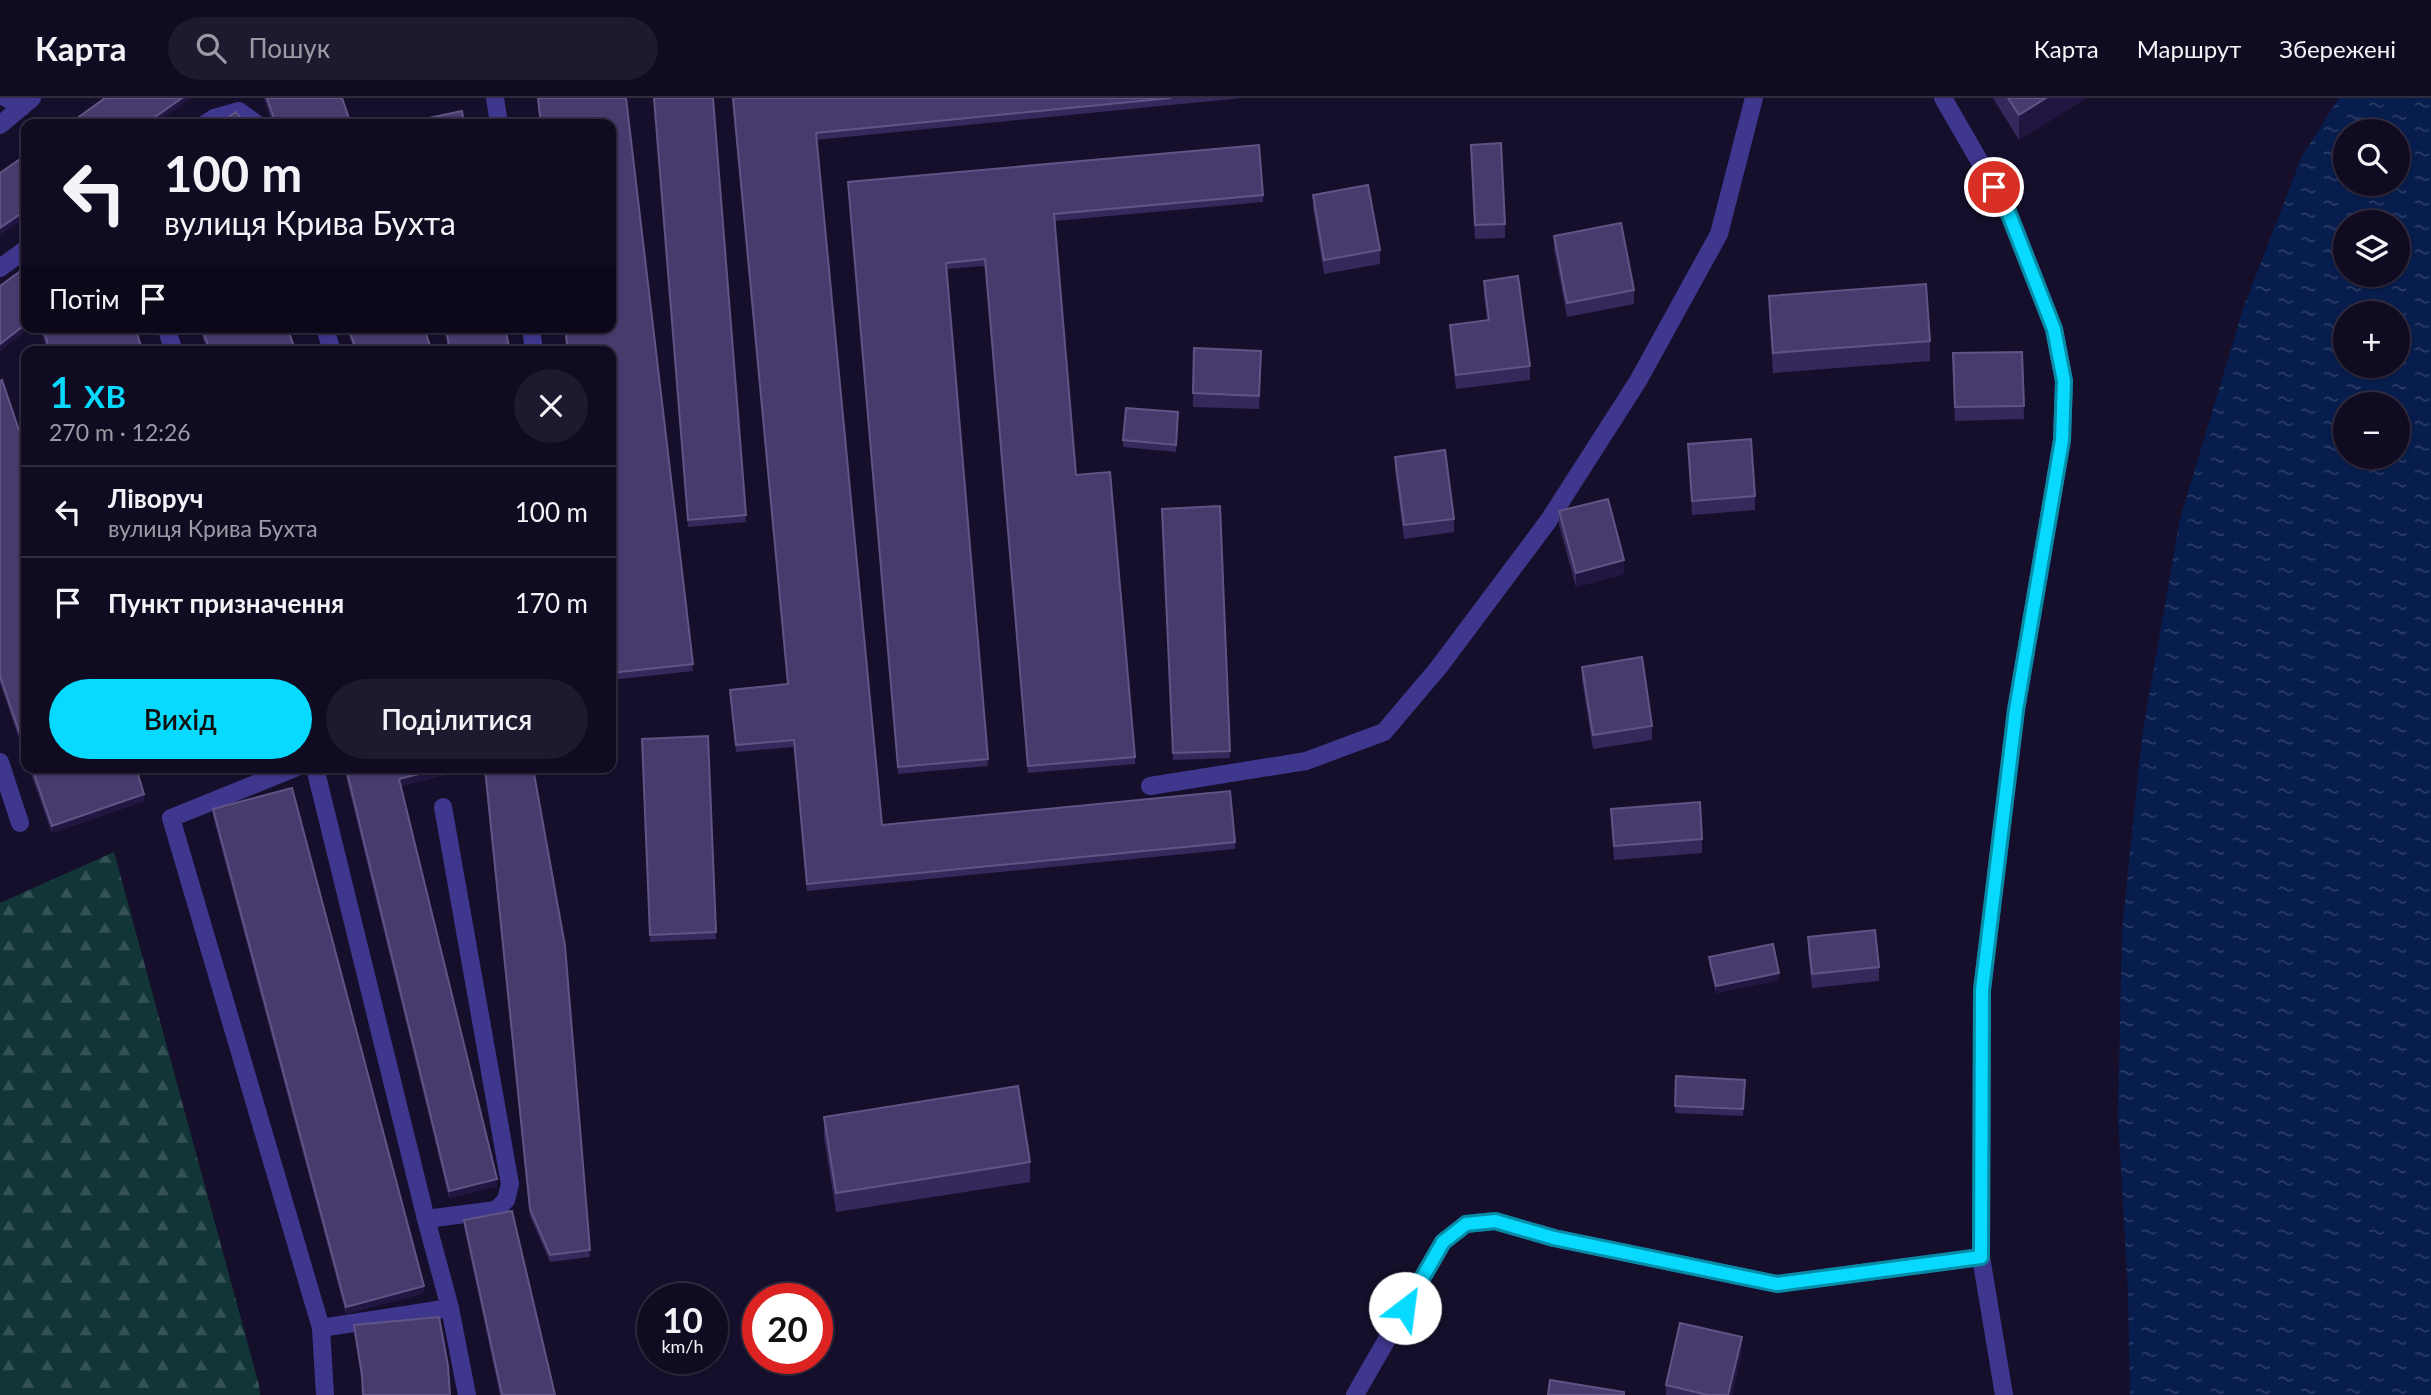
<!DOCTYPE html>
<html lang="uk">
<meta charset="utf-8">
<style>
:root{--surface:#100b21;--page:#1e192e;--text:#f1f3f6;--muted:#9c9ba5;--line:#302b3f;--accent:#07d9ff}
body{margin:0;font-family:Lato,sans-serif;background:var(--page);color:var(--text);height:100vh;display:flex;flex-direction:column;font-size:26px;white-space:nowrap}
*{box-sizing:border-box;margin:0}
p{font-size:23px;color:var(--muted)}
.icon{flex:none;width:38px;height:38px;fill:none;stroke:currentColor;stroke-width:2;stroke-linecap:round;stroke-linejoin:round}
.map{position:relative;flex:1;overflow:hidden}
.side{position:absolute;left:21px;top:248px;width:595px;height:427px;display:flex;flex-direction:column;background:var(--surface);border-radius:14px;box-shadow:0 2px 5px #0004,0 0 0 2px var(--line)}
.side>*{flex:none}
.banner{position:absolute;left:21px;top:21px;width:595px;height:214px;border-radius:14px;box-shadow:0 2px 5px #0004,0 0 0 2px var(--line);background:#100b21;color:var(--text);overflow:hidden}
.tools{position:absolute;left:2333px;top:21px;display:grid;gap:14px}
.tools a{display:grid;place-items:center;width:77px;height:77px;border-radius:50%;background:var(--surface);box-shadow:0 2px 5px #0004,0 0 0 2px var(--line);font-size:35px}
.speed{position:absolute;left:637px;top:1185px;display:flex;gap:14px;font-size:35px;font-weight:700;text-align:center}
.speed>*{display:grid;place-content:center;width:91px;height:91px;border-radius:50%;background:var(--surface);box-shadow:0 2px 5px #0004,0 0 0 2px var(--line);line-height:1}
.speed small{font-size:18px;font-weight:400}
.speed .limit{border:10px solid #d22;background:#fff;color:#111}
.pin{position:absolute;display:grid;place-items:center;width:60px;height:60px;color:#fff;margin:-30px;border:4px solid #fff;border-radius:50%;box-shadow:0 2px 7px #0007}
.me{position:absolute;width:77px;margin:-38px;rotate:30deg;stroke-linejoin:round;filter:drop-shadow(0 0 5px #0008)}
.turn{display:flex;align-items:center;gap:24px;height:147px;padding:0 28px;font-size:32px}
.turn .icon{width:91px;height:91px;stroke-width:2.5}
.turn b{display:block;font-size:49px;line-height:60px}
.then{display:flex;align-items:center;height:66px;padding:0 28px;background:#0003;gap:14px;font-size:26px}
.round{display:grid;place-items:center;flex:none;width:74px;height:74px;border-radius:37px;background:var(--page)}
.overview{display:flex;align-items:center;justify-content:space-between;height:119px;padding:0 28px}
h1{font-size:42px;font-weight:600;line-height:52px;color:var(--accent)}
.action{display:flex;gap:14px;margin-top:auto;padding:14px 28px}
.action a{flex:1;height:80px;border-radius:42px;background:var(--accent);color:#111;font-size:28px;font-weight:600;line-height:80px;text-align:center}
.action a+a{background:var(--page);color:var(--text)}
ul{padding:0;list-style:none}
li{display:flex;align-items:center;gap:21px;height:91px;padding:0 28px;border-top:2px solid var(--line)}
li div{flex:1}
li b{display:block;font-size:26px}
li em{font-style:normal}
header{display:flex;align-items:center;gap:42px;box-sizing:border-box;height:98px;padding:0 35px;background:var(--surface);border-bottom:2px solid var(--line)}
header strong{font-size:33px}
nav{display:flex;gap:38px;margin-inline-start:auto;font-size:24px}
.search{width:490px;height:63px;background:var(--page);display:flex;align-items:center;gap:18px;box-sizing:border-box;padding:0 24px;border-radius:38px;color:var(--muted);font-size:26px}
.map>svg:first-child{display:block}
</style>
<header>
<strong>Карта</strong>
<div class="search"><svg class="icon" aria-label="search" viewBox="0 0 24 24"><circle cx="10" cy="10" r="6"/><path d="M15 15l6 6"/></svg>Пошук</div>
<nav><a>Карта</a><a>Маршрут</a><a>Збережені</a></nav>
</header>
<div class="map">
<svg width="2431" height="1297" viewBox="0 0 2431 1297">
<defs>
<pattern id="forest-firs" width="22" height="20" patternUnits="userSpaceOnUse" patternTransform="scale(1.75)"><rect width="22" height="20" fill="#123637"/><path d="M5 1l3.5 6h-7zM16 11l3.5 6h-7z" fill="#345255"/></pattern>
<pattern id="water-ripples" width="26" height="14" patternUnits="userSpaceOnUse" patternTransform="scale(1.75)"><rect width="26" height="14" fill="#071d4d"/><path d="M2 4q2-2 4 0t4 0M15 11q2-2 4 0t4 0" fill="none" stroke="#2b3d68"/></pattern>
</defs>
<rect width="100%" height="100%" fill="#160f2c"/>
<path fill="url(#forest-firs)" d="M114 754 259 1287 260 1297H0V805Z"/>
<path fill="url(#water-ripples)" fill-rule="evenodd" d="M2339 0H2431V1297H2130L2128 1194 2118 1019 2122 833 2142 638 2180 421 2243 211 2302 58ZM2345 33H2398V86H2345ZM2345 124H2398V177H2345ZM2345 215H2398V268H2345ZM2345 306H2398V359H2345Z"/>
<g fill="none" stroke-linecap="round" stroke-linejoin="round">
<g stroke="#3f378e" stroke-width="18">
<path d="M6 0 22 9"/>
<path d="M495 0 499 26"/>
<path d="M1943 0 2007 111 2054 231 2064 283 2062 342 2016 612 1982 892 1981 1159 2004 1297"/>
<path d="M205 26 214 20 239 13 257 26"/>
<path d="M0 27 32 0"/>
<path d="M0 170 26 151"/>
<path d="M166 229 174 254"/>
<path d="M325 229 332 254"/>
<path d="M531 229 534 254"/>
<path d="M0 664 20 725"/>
<path d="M295 670 171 720 321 1230 325 1297"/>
<path d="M315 670 426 1121 450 1210 467 1297"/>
<path d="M1150 688 1306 663 1384 634 1439 569 1549 422 1638 283 1719 136 1754 0"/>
<path d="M426 1121 496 1112 506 1102 510 1086 443 709"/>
<path d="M321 1230 450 1210"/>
<path d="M1355 1297 1443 1144 1466 1126 1495 1123 1554 1140 1777 1186 1981 1159"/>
</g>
</g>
<g fill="#35285b">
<path d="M264 0H342L351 26H273Z"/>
<path d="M537 0H626L693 573 611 582V254H567L564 229H611V26H540Z"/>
<path d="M654 0H713L746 424 688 429Z"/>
<path d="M732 0H1242L816 42 882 727 1235 744V751L807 793 794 649 736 654 730 599V592L788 586Z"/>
<path d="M1993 0H2086L2019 42Z"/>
<path d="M1471 47 1505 126V140L1475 141Z"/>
<path d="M848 84 1263 97V104L1055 123 1076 377 1135 659V666L1028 675 985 168 946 171 988 668 898 676Z"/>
<path d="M1313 97 1380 152V166L1324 176 1313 110Z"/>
<path d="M1554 138 1634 192V206L1567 219 1554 151Z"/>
<path d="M1484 183 1530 268V282L1456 291 1450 240V227L1487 222 1484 197Z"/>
<path d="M1769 198 1930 243V263L1773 275 1769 217Z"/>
<path d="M42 229 143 254H48L42 236Z"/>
<path d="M199 229H287L296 254H208Z"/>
<path d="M346 229H424L432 254H355Z"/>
<path d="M444 229H505L510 254H449Z"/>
<path d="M2022 254 2024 321 1955 323 1953 269Z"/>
<path d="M1261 266 1259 311 1193 309V295Z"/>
<path d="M0 283 26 353V661L0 585Z"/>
<path d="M1178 321 1176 354 1123 349V342Z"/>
<path d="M1688 346 1755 398V412L1692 417Z"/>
<path d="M1395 359 1454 421V434L1404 441 1395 373Z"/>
<path d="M1220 408 1230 660 1173 662 1162 411Z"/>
<path d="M1559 413 1624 476 1576 489 1559 427Z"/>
<path d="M1582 569 1652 628V642L1593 651 1582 582Z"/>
<path d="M708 638 716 841 650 844 642 641Z"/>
<path d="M29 670H136L144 703 52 735Z"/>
<path d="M344 670H472L400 688 497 1088 449 1100Z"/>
<path d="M484 670H533L590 1159 550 1164 530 1118Z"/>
<path d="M213 711 424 1195 346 1216 213 718Z"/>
<path d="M1611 711 1702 741V755L1614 762Z"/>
<path d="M1808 839 1879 869V883L1812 890 1808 853Z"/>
<path d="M1709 859 1779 882 1716 895 1709 866Z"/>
<path d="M1676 978 1745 982 1743 1018 1675 1015Z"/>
<path d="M824 1019 1030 1064V1084L836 1114 824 1039Z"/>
<path d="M464 1122 555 1297H500L464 1129Z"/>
<path d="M354 1227 450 1297H363L362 1284 354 1234Z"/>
<path d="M1742 1253 1732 1297H1666V1287Z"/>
</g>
<g fill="#211641">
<path d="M182 0H192L155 26H145Z"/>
<path d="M2046 0H2086L2019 42V17Z"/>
<path d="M26 112V119L0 137V130Z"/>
<path d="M26 226V229H31L0 253V246Z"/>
<path d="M1624 462V476L1576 489V475Z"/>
<path d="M181 670H192L181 674Z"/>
<path d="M443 670H472L399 688V681Z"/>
<path d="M144 696V703L52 735V728Z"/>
<path d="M1779 875V882L1716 895V888Z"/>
<path d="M497 1081V1088L449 1100V1093Z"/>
<path d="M424 1188V1195L346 1216V1209Z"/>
<path d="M1742 1239V1253L1732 1297H1728Z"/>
</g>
<g fill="#473b6d" stroke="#605484" stroke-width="2">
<path d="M105 0H182L145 26H69Z"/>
<path d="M267 0H342L351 26H276Z"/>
<path d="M538 0H626L693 566 611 575V254H568L565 229H611V26H541Z"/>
<path d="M654 0H713L746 417 688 422Z"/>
<path d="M733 0H1171L816 35 882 727 1230 693 1235 744 807 786 794 642 736 647 730 592 788 586Z"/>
<path d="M2008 0H2046L2019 17Z"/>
<path d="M462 13 464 26H405V25Z"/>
<path d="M236 14 245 26H219Z"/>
<path d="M1501 45 1505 126 1475 127 1471 47Z"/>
<path d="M1259 47 1263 97 1054 116 1076 377 1110 374 1135 659 1028 668 985 161 946 165 988 661 898 669 848 84Z"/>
<path d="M26 57V112L0 130V75Z"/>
<path d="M1368 87 1380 152 1324 162 1313 97Z"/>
<path d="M1621 125 1634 192 1567 205 1554 138Z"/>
<path d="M26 169V226L0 246V188Z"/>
<path d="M1518 178 1530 268 1456 277 1450 227 1489 222 1484 183Z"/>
<path d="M1926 186 1930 243 1773 255 1769 198Z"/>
<path d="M43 229H135L143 254H50Z"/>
<path d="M201 229H287L296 254H211Z"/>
<path d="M348 229H424L432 254H357Z"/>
<path d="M446 229H505L510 254H450Z"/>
<path d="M1194 250 1261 253 1259 298 1193 295Z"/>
<path d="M2022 254 2024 308 1955 309 1953 255Z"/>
<path d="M2 282 26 353V654L0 578V283Z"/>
<path d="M1126 310 1178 314 1176 347 1123 342Z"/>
<path d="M1751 341 1755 398 1692 403 1688 346Z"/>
<path d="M1445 352 1454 421 1404 427 1395 359Z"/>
<path d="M1608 401 1624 462 1576 475 1559 413Z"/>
<path d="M1220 408 1230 653 1173 655 1162 411Z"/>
<path d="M1642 559 1652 628 1593 637 1582 569Z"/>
<path d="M708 638 716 834 650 837 642 641Z"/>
<path d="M32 670H136L144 696 52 728Z"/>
<path d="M346 670H443L399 681 497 1081 449 1093Z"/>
<path d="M485 670H533L565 848 590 1152 550 1157 530 1111Z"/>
<path d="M292 690 424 1188 346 1209 213 711Z"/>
<path d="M1700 704 1702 741 1614 748 1611 711Z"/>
<path d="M1875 832 1879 869 1812 876 1808 839Z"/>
<path d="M1773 846 1779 875 1716 888 1709 859Z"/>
<path d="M1676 978 1745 982 1743 1011 1675 1008Z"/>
<path d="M1018 988 1030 1064 836 1095 824 1019Z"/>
<path d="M512 1113 555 1297H502L464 1122Z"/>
<path d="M439 1219 448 1268 450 1297H363L362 1277 354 1227Z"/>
<path d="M1680 1225 1742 1239 1728 1297H1708L1666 1287Z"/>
<path d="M1550 1282 1624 1294V1297H1548Z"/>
</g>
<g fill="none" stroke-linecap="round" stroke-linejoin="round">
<defs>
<path id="route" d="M1405 1210 1443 1144 1466 1126 1495 1123 1554 1140 1777 1186 1981 1159 1982 892 2016 612 2062 342 2064 283 2054 231 2007 111 1994 89"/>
</defs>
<use href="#route" stroke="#058da6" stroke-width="18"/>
<use href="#route" stroke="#07d9ff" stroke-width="12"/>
</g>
</svg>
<div class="tools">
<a><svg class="icon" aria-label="search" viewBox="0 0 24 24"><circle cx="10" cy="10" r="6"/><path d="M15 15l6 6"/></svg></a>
<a><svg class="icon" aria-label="layers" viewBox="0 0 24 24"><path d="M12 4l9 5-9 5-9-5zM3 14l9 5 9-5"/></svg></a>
<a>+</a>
<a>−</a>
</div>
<div class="speed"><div>10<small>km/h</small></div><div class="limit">20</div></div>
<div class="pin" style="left:1994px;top:89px;background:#d93025"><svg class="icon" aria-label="arrive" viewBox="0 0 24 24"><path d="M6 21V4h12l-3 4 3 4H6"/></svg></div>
<svg class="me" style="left:1405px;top:1210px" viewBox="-20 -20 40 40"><circle r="19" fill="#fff"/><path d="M0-13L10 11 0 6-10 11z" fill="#07d9ff"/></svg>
<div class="banner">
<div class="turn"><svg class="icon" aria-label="left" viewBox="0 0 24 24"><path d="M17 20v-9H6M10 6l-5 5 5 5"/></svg><div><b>100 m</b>вулиця Крива Бухта</div></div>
<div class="then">Потім<svg class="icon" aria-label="arrive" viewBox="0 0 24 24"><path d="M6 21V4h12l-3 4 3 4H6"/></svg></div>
</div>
<section class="side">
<div class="overview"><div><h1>1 хв</h1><p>270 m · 12:26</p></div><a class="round"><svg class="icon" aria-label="close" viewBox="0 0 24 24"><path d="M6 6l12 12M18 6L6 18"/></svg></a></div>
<ul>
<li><svg class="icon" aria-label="left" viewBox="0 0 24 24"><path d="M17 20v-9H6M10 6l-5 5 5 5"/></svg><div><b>Ліворуч</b><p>вулиця Крива Бухта</p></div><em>100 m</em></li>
<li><svg class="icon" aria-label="arrive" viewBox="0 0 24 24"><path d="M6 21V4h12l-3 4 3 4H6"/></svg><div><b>Пункт призначення</b></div><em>170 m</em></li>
</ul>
<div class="action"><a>Вихід</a><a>Поділитися</a></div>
</section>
</div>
